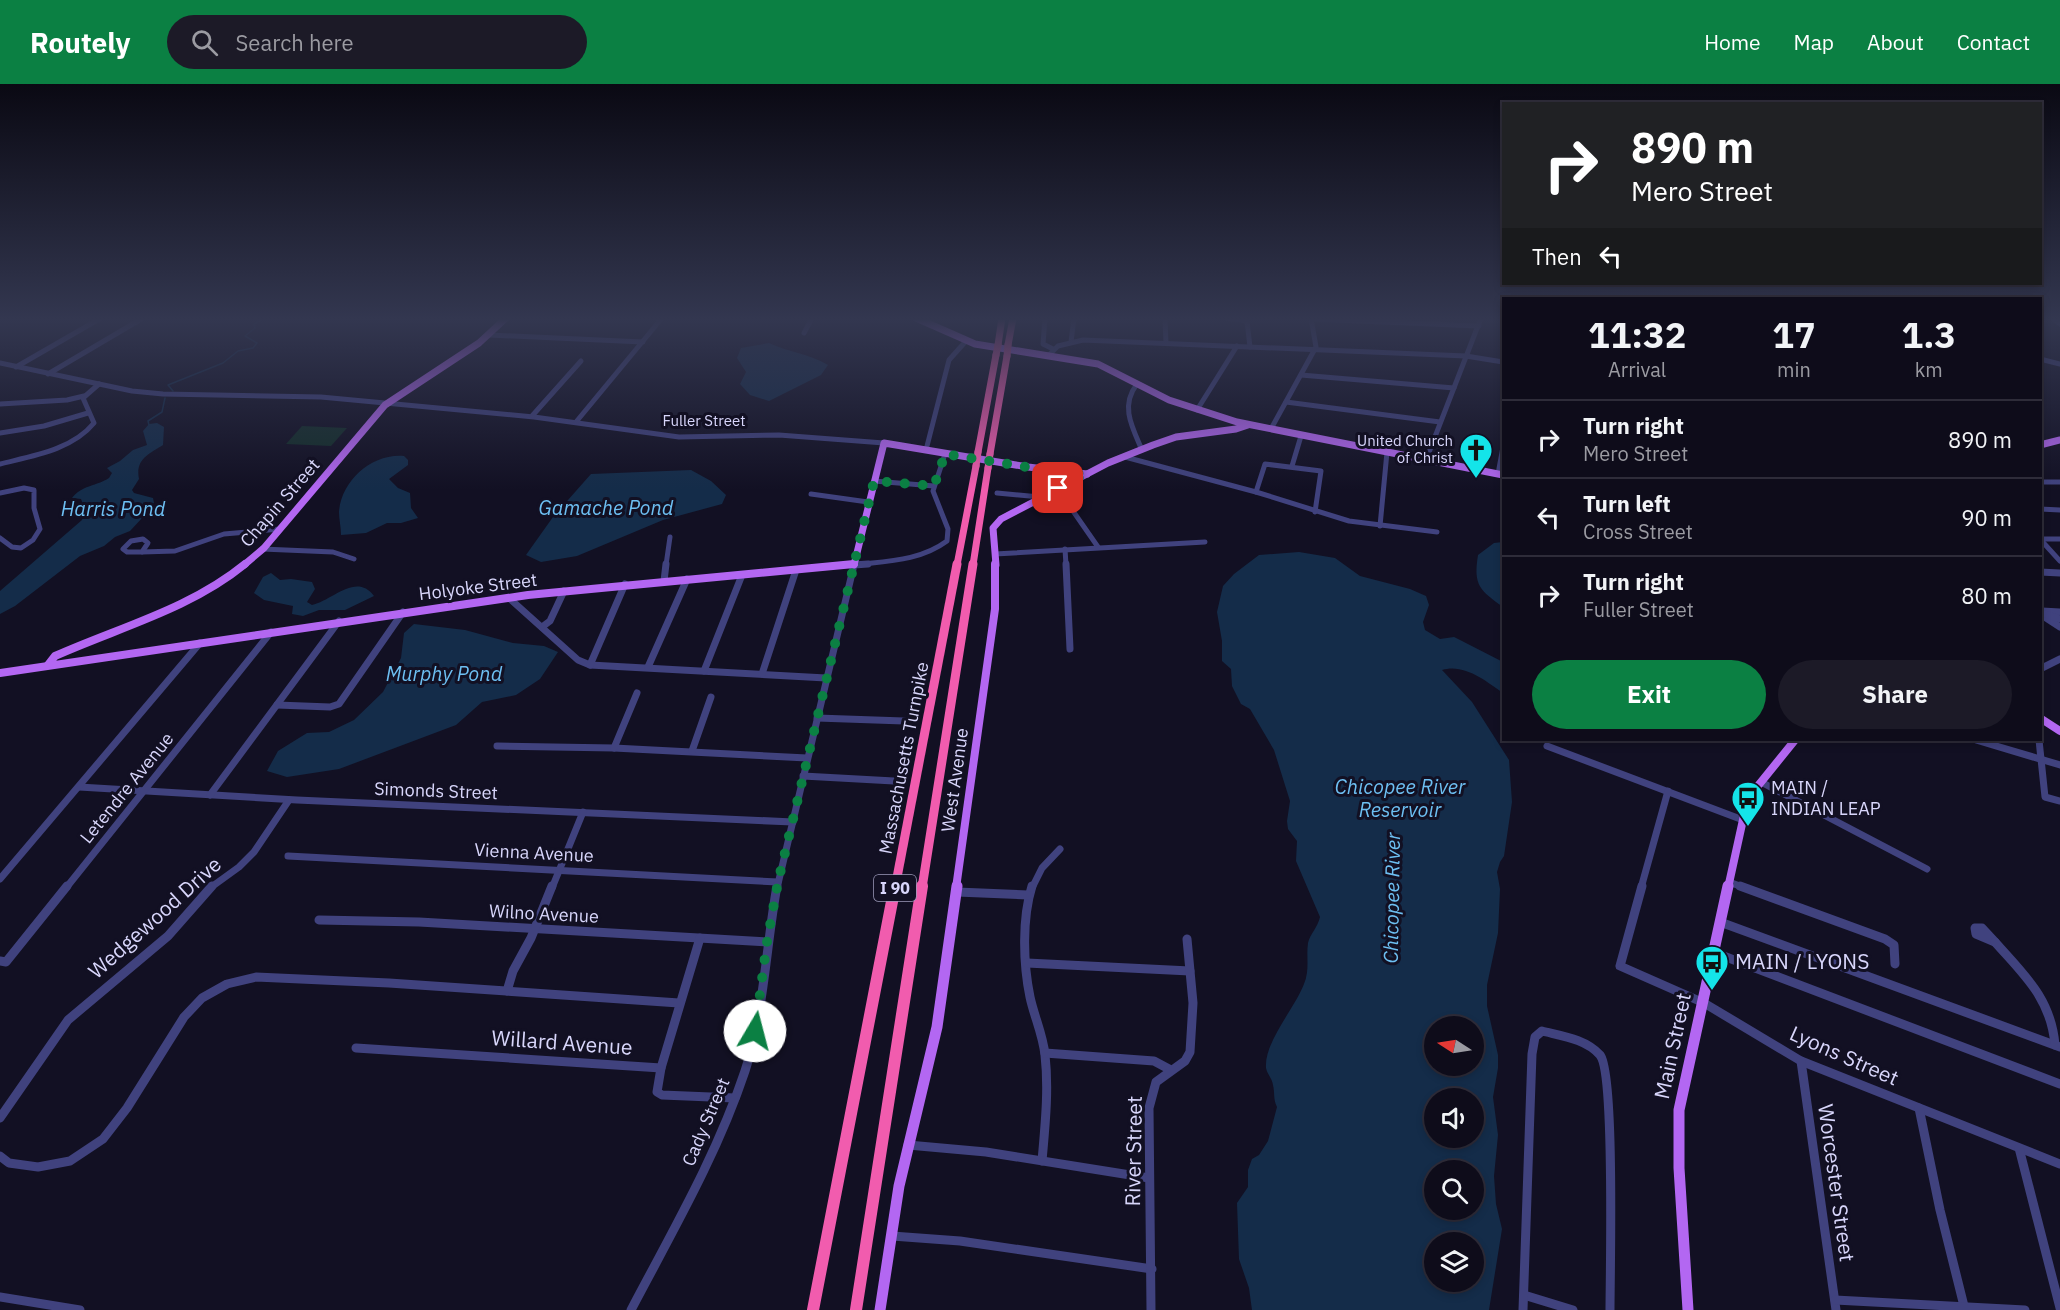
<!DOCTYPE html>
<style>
:root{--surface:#0e0c1a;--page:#1c1a27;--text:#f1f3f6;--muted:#9b9ba2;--line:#2e2c39;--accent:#0b8043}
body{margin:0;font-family:"IBM Plex Sans",sans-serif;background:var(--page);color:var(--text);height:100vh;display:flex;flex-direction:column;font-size:22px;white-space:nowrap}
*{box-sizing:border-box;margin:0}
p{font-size:20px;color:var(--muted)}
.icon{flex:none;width:33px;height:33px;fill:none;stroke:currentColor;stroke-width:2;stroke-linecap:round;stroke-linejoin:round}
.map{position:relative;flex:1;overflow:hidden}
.panel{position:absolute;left:1502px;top:213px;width:540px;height:444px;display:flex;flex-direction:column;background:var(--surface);border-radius:0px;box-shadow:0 3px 9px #0003,0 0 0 2px var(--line)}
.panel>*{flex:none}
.banner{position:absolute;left:1502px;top:18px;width:540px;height:183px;border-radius:0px;box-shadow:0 3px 9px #0003,0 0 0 2px var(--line);background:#202124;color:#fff;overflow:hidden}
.needle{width:39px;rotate:282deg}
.tools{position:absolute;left:1424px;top:932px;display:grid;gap:12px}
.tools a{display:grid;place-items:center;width:60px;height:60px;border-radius:50%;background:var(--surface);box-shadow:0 3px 9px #0003,0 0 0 2px var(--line);font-size:30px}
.pin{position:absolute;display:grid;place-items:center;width:51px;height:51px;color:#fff;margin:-26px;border-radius:12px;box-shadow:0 3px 9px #0006}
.me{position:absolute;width:66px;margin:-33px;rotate:8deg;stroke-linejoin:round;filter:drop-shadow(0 0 4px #0008)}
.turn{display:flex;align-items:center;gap:21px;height:126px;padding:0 30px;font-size:27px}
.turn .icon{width:78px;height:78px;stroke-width:2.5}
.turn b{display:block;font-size:42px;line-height:51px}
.then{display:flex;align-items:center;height:57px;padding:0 30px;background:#0003;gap:12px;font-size:22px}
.eta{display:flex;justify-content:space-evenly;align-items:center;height:102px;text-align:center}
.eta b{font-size:36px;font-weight:800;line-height:42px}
.button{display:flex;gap:12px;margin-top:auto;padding:12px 30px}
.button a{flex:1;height:69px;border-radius:36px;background:var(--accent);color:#fff;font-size:24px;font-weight:800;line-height:69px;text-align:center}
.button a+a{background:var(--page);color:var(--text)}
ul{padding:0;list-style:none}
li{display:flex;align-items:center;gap:18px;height:78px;padding:0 30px;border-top:2px solid var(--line)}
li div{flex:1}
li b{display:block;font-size:22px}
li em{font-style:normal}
header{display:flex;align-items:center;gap:36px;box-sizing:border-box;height:84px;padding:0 30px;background:var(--accent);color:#fff}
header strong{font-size:28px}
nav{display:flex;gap:33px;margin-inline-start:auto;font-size:21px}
.search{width:420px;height:54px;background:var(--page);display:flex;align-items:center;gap:15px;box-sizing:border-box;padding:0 21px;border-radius:33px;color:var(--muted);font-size:22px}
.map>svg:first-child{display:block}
</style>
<header>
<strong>Routely</strong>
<div class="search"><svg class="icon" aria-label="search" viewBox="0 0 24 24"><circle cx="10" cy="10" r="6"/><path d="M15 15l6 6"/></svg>Search here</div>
<nav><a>Home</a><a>Map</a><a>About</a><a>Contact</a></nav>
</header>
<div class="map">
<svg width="2060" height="1226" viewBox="0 0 2060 1226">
<rect width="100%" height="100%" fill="#121023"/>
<path fill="#142d2a" d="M302 342 347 344 331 362 286 360Z"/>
<g fill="#142c49" fill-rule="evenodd">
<path d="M769 259C788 268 810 270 828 281L821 291 769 317 750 311 740 300 746 288 737 274 741 264Z"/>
<path d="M157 339 164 343 163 361C149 370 135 375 139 395L132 406 134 409 153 414 154 419 145 424 143 433 130 447 115 453 104 462 80 472 15 522 0 530V507L82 436 85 426 81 415 72 414C82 401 97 402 109 394L112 389 107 384 120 377 133 366 147 361 143 347 149 340Z"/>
<path d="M404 372 408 376V381L389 395 398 404 410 409 411 424 418 434 401 439H387L366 449 341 451C341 443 339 435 339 428 341 397 372 369 404 372Z"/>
<path d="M691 386 711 397 726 411 722 420 663 436 577 472 541 478 526 471 553 433 591 390Z"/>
<path d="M1503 458V523C1480 506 1473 502 1478 471L1494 459Z"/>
<path d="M1299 468 1335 474 1360 492 1410 505 1426 512 1429 521 1423 538 1425 546 1440 555 1454 553 1462 557 1503 578V609C1486 597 1464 579 1442 586L1472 618 1509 676 1512 718 1504 772 1500 778 1497 788 1500 805 1498 849 1487 901V922L1498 971V984L1493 1013 1498 1051 1494 1092 1496 1120 1502 1145 1489 1226H1252L1249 1204 1239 1175 1237 1119 1248 1103V1086L1252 1075 1259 1071 1268 1057 1277 1023C1273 1015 1275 1009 1273 1001 1272 994 1267 990 1266 984 1264 958 1295 924 1304 900 1310 885 1306 873 1308 859 1310 850 1318 843 1320 833L1296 777 1297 757 1288 745 1287 737 1290 717 1274 666 1250 625 1241 620 1232 602 1231 585 1222 577V557L1217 528 1223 502 1234 490 1259 471ZM1434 942H1473V981H1434ZM1434 1014H1473V1053H1434ZM1434 1086H1473V1125H1434ZM1434 1158H1473V1197H1434Z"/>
<path d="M271 489 280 496 291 495 312 498 315 505 307 518 312 521C332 517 356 488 374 512L345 526H319L303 532 292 530 293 522 264 516 254 509 263 493Z"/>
<path d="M414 540 465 546 513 559 544 562 558 568 540 595 516 611 482 618 456 641 339 685 287 693 267 687 278 667 307 649 329 648 354 636 383 608 401 574 404 549Z"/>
</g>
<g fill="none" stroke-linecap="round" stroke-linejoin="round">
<g stroke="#142c49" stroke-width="1.5">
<path d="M173 307 168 301 223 279 238 267 253 264 257 259 245 252 255 244 254 240 265 234"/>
<path d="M149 341 148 337 162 328 165 314"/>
</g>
<g stroke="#40427e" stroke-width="5">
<path d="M1045 234 1043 260 1053 265"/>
<path d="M1165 234 1166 259"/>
<path d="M1226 234 1247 237 1250 263"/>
<path d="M2052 234 2060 240"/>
<path d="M1311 235 1479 242"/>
<path d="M804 249 812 234"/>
<path d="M490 251 643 258"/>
<path d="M1071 258 1074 234"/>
<path d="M1048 272 1058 262 1083 256 1466 272 1503 278"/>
<path d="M2040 275 2060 280"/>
<path d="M0 279 132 307 163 310 321 313 534 333 679 353 779 351 884 359"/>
<path d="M16 283 101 234"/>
<path d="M48 290 143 234"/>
<path d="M1301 291 1454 304"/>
<path d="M1137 300C1120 322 1132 343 1142 366"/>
<path d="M1286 318 1440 338"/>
<path d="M0 320 67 316 84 312"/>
<path d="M1197 326 1237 262"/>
<path d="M532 332 581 277"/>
<path d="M576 338 662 234"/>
<path d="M1272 343 1316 263 1311 234"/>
<path d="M0 349 44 342 88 329"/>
<path d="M926 366 949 276 966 257"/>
<path d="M1125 373 1256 408 1349 437 1437 448"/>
<path d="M1426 376 1481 234"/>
<path d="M0 380C32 372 72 366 94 339L83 314 99 300"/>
<path d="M1292 382 1301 352"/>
<path d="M1498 390 1503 363"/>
<path d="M874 397 934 402"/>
<path d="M2040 398H2060"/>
<path d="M1057 404 1098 463"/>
<path d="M1256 408 1265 380 1321 387 1315 428"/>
<path d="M0 409 24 404 34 406V424L40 445 33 456 21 464 12 463 0 454"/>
<path d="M997 409 1040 413"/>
<path d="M811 410 868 418"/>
<path d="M2040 425 2060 426"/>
<path d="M1380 442 1387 368"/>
<path d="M143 455 148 459 142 468H127L123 465 131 457Z"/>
<path d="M2040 455 2060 477"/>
<path d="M2040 455H2060"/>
<path d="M262 465 333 468 354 475"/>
<path d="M1065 465 1066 481"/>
<path d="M142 468 175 467 224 450 280 445"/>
<path d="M995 470 1205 458"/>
<path d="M666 481 670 453"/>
<path d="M854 481C887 477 920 477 947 457L948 445 933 407 945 370"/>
</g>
<g stroke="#40427e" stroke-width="7">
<path d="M1066 480 1070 565"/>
<path d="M2040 488 2060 489"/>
<path d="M664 497 666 480"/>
<path d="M509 514 578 576 590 581 826 594"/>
<path d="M2042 527 2060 528"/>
<path d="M2040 530 2060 543"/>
<path d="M2045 530 2060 535"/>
<path d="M542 543 550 537 564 507"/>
<path d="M590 581 625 500"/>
<path d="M648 583 687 495"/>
<path d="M2040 585 2060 575"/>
<path d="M704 587 742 491"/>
<path d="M762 590 796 486"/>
<path d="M277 621 330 623 339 620 403 528"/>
<path d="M817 634 904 637"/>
<path d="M1976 656 2060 681"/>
<path d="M2039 656 2045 713 2060 717"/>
<path d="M497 662 614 664 807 674"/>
<path d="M1547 662 1743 736"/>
<path d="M614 664 637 609"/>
<path d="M692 667 711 613"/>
<path d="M803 692 894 697"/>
<path d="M1761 698 1927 785"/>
<path d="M79 703 297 716 793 738"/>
<path d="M210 711 339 537"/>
<path d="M288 772 778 798"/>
<path d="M0 795 200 559"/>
<path d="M1729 798 1745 804"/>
<path d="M66 804 271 548"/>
<path d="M210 804 239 783 254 768 289 716"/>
<path d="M552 804 583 728"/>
<path d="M777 804 854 481 868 480"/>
<path d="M1032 804 1042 784 1060 765"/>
<path d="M1641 804 1668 707"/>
</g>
<g stroke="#40427e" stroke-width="9">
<path d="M1032 802C1022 834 1023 879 1030 913 1034 932 1043 951 1045 971 1049 1006 1045 1042 1042 1077"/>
<path d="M1642 802 1620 882 1704 919 1801 977 2060 1080"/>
<path d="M1740 802 1885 855 1894 861 1895 880"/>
<path d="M957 808 1028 811"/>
<path d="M319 836 419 838 767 858"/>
<path d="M1720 838 2060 963"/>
<path d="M1975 844H1982L1995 858 1976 850Z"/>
<path d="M1995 858C2024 891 2051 914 2055 961"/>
<path d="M1713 868 2060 1000"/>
<path d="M0 877 6 878 67 802"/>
<path d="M1027 879 1190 887"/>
<path d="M507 907 513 887 531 854 552 802"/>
<path d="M356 964 661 984 657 1008 662 1011 735 1014"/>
<path d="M1045 969 1154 977 1169 985"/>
<path d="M1801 977 1836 1226"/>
<path d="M661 984 700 854"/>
<path d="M1919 1024 1940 1126 1964 1222"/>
<path d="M0 1034 68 936 168 852 212 802"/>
<path d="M908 1061 986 1068 1149 1094"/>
<path d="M2019 1064 2060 1224"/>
<path d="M0 1072 9 1079 38 1083 70 1077 103 1055 127 1024 184 933 202 914 227 900 256 893 389 899 679 919"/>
<path d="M892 1152 960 1157 1152 1185"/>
<path d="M1524 1211 1573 1226"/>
<path d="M0 1213 80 1226"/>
<path d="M1835 1216 2025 1226"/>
<path d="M631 1226C672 1148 717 1071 745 987 764 929 766 862 777 802"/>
<path d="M1151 1226 1149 1024 1156 998 1185 977 1190 968 1193 919 1187 855"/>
<path d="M1523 1226 1532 970 1535 953 1542 947C1562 952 1586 955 1600 971 1615 989 1610 1190 1610 1226"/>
</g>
<g stroke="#b367f2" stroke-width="7">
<path d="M916 234 975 260 1098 280 1169 316 1237 338 1503 391"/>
<path d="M2040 361 2060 356"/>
<path d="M244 481 264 464 385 321 479 259 506 234"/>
<path d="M854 481 884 359 1028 383 1087 390"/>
<path d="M996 481 993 444 1001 435 1108 379 1153 361 1176 353 1236 345 1248 341"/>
</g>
<g stroke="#b367f2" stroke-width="8">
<path d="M48 581 55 572C120 543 190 525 245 480"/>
<path d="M0 589 528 511 854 480"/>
<path d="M2040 634 2060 647"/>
<path d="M956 804 995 525V480"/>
<path d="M1728 804 1746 722 1753 708 1795 656"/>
</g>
<g stroke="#b367f2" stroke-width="11">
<path d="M880 1226 899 1102 937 943 957 802"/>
<path d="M1688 1226 1679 1084V1026L1728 802"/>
</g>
<g stroke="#f15cae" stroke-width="7">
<path d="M998 261 1002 234"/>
<path d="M1008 261 1013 234"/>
<path d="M978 368 996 271"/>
<path d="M990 370 1007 272"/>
<path d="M957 481 976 382"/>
<path d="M973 481 988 384"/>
</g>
<g stroke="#f15cae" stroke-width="9">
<path d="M895 804 957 480"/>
<path d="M922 804 973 480"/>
</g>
<g stroke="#f15cae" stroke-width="12">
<path d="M813 1226 895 802"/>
<path d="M856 1226 922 802"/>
</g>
<g stroke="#f15cae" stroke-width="7">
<path d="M996 271 998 261"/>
<path d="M1007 272 1008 261"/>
<path d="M976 382 978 368"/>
<path d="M988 384 990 370"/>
</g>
</g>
<linearGradient id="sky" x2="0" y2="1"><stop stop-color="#0a0913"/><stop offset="0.58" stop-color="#333750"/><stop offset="1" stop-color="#333750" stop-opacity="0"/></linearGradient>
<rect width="2060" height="406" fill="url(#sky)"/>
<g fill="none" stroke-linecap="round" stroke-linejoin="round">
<path stroke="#0b8043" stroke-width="10" stroke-dasharray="0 18" d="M755 947 767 858 778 798 874 397 934 402 945 370 1052 387 1087 390 1058 404"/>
</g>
<defs>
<symbol id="church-pin" viewBox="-11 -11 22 30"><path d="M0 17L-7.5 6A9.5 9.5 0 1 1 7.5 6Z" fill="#14e4e9" stroke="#121023"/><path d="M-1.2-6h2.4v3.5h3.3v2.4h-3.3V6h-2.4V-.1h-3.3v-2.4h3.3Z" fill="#111"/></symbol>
<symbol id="bus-pin" viewBox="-11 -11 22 30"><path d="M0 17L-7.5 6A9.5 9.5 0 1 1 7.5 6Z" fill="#14e4e9" stroke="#121023"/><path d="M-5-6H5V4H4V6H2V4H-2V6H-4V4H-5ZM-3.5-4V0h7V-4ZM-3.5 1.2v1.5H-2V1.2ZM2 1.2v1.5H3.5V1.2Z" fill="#111"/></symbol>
</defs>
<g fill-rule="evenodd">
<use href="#church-pin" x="1457" y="347" width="38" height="52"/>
<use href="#bus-pin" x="1729" y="695" width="38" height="52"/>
<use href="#bus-pin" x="1693" y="859" width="38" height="52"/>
</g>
<g text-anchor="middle" stroke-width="6" stroke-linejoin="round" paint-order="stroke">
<g font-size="15" fill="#d8d6fb" stroke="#121023">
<text x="704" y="342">Fuller Street</text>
</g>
<g font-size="15" fill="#d8d6fb" stroke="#121023" text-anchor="end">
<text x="1453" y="362">United Church<tspan x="1453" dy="17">of Christ</tspan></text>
</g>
<rect fill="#121023" stroke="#9d9bba" stroke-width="1.5" x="874" y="791" width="42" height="26" rx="4.5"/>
<g font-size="16" font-weight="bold" fill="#d8d6fb">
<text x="895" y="810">I 90</text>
</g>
<g font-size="18" fill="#d8d6fb" stroke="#121023">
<text transform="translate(280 419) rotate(-49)" y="6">Chapin Street</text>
<text transform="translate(478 503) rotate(-7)" y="6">Holyoke Street</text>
<text transform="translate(904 674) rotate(-79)" y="6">Massachusetts Turnpike</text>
<text transform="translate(955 696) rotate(-82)" y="6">West Avenue</text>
<text transform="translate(127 704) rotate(-51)" y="6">Letendre Avenue</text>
<text transform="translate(436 707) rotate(2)" y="6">Simonds Street</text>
<text transform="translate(534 769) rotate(3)" y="6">Vienna Avenue</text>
<text transform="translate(544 830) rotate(3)" y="6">Wilno Avenue</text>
<text transform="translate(706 1038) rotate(-67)" y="6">Cady Street</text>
</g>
<g font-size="18" fill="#d8d6fb" stroke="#121023" text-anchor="start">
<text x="1771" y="710">MAIN /<tspan x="1771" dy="21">INDIAN LEAP</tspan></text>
</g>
<g font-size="20" font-style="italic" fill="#6dbff2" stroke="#121023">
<text x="606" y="431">Gamache Pond</text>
<text x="113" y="432">Harris Pond</text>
<text x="444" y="597">Murphy Pond</text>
<text x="1400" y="710">Chicopee River<tspan x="1400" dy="23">Reservoir</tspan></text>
<text transform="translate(1392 814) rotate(-89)" y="7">Chicopee River</text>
</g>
<g font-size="21" fill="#d8d6fb" stroke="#121023">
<text transform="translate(155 834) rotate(-42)" y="7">Wedgewood Drive</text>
<text transform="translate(562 959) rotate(4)" y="7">Willard Avenue</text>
<text transform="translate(1673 962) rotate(-78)" y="7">Main Street</text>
<text transform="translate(1844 972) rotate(24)" y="7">Lyons Street</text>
<text transform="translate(1134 1067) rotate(-89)" y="7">River Street</text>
<text transform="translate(1836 1099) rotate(82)" y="7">Worcester Street</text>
</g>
<g font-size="21" fill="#d8d6fb" stroke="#121023" text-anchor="start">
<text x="1735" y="885">MAIN / LYONS</text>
</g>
</g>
</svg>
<div class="tools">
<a><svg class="needle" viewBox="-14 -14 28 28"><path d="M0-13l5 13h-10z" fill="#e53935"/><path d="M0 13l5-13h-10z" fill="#9b9ba2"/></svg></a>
<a><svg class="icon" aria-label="sound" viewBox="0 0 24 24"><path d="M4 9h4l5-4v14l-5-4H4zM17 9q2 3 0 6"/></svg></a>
<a><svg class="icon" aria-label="search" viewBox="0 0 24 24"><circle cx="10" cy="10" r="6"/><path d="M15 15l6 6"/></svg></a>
<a><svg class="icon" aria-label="layers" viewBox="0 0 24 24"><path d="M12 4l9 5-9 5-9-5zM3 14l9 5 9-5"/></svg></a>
</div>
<div class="pin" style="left:1058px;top:404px;background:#d93025"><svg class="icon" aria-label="arrive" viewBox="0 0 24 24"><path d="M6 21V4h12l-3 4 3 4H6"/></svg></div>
<svg class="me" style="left:755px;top:947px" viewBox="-20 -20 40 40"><circle r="19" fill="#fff"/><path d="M0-13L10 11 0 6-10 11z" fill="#0b8043"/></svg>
<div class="banner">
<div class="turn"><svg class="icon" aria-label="right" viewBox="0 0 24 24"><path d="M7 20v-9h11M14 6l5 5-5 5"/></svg><div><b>890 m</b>Mero Street</div></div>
<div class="then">Then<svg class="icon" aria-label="left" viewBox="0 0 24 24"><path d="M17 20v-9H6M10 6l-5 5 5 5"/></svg></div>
</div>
<section class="panel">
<div class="eta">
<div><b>11:32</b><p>Arrival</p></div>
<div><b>17</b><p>min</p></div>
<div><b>1.3</b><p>km</p></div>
</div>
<ul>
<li><svg class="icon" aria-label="right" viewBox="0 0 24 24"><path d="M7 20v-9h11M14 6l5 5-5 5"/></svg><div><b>Turn right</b><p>Mero Street</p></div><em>890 m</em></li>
<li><svg class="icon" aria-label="left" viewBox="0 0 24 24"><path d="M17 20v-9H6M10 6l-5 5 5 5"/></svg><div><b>Turn left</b><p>Cross Street</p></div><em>90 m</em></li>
<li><svg class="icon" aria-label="right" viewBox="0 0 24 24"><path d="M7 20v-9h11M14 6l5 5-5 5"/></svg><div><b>Turn right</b><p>Fuller Street</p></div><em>80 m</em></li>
</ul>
<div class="button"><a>Exit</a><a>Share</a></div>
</section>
</div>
